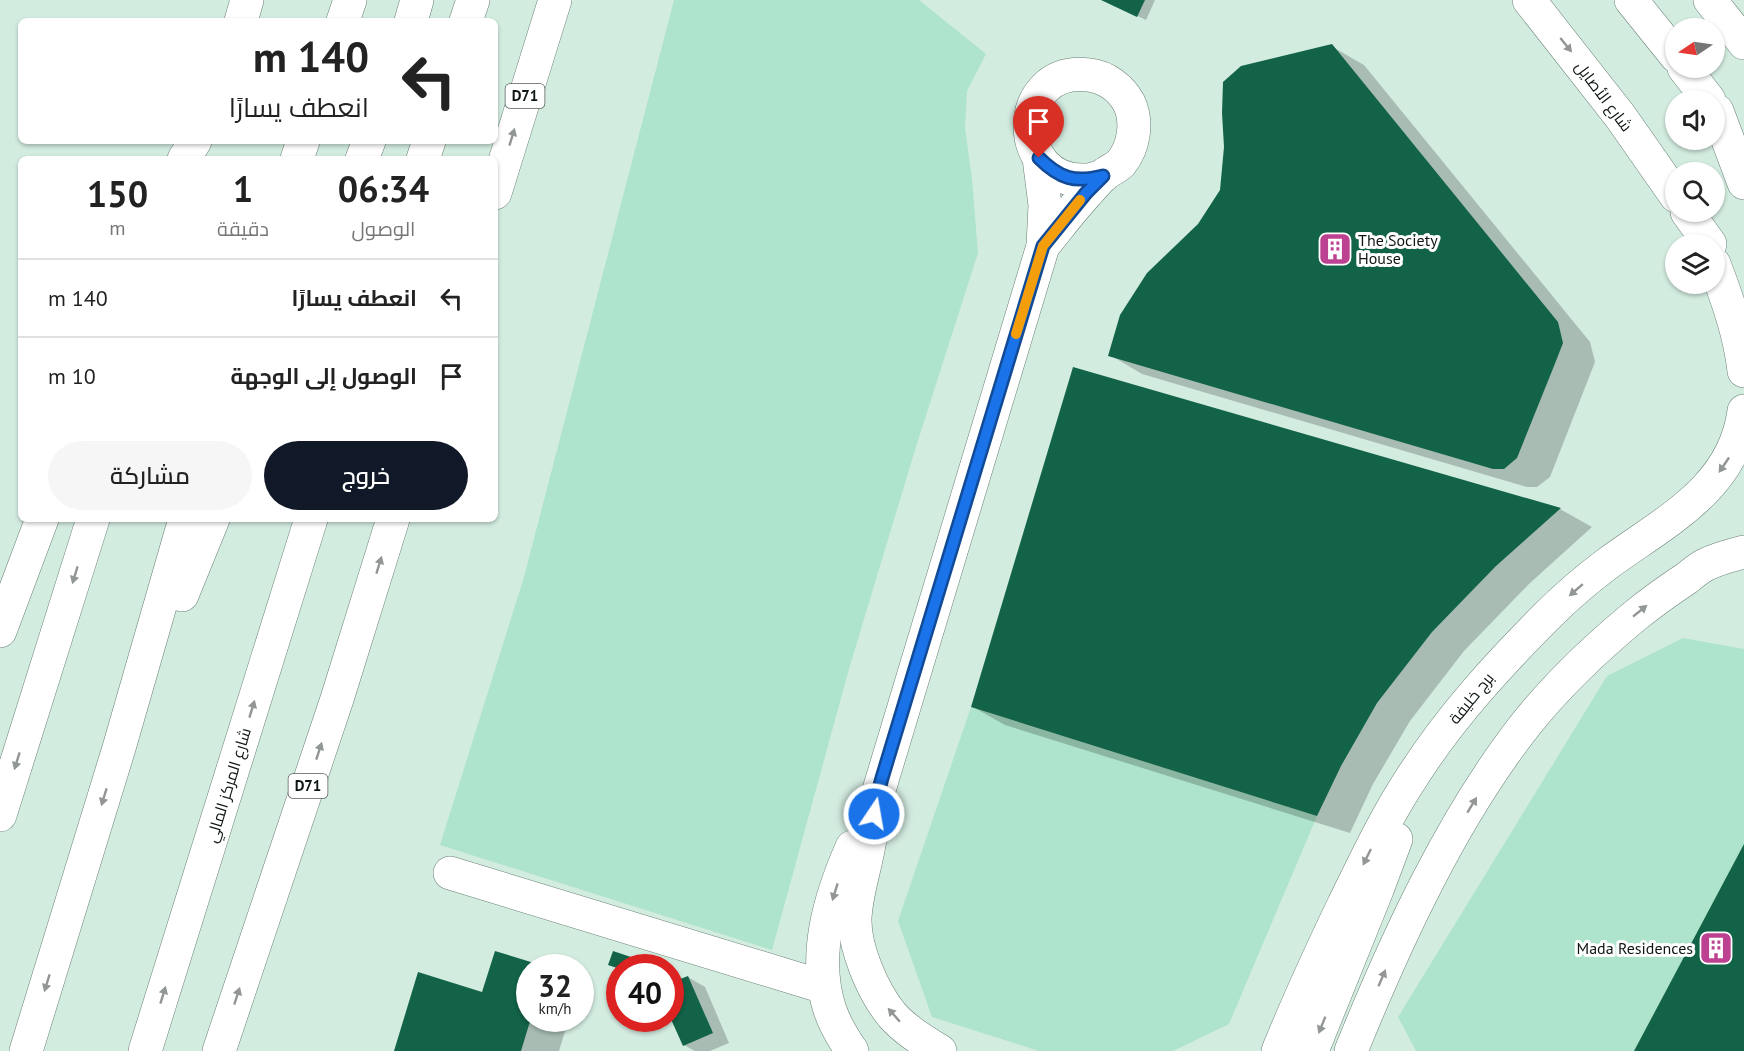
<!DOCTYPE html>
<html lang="ar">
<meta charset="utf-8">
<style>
:root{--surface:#fff;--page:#f6f6f6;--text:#222;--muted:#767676;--line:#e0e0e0;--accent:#111827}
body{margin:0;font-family:"PT Sans",Cairo,sans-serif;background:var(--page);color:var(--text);direction:rtl;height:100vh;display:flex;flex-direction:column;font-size:22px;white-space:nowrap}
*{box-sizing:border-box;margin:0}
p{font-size:20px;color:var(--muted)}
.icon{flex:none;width:33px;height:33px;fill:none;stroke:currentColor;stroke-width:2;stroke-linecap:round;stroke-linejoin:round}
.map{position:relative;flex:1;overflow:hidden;direction:ltr}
.details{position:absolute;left:18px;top:156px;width:480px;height:366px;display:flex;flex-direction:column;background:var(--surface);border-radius:9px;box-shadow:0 2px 4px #0004;direction:rtl}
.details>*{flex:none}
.banner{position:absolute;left:18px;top:18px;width:480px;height:126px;border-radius:9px;box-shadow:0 2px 4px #0004;direction:rtl;background:#fff;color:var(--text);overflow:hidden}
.needle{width:39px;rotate:257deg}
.tools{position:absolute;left:1665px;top:18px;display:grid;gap:12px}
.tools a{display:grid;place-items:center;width:60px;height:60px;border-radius:50%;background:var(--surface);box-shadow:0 2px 4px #0004;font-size:30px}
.speed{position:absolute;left:516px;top:954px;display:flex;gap:12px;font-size:30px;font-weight:700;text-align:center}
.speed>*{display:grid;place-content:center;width:78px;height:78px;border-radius:50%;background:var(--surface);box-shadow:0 2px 4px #0004;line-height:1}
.speed small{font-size:15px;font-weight:400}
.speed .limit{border:9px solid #d22;background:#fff;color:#111}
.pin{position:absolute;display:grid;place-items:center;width:51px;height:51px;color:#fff;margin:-62px -26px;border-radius:50% 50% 50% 0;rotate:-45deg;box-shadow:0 0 6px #0007}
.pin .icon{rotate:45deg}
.me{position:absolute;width:66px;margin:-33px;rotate:12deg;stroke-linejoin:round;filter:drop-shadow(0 0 4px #0008)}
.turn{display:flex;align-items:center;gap:21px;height:126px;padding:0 30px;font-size:27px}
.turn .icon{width:78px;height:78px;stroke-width:2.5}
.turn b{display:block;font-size:42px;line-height:51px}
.eta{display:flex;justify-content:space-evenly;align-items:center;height:102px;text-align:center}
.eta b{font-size:36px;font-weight:600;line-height:42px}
.primary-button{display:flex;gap:12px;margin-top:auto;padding:12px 30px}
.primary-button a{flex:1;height:69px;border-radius:36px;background:var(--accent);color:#fff;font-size:24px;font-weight:600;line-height:69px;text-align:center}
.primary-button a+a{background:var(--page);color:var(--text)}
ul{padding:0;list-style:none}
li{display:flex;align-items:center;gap:18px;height:78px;padding:0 30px;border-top:2px solid var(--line)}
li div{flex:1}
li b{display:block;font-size:22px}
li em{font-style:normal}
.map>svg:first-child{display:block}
</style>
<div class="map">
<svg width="1744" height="1051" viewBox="0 0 1744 1051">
<rect width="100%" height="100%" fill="#d3ece0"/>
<g fill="#aee4cb">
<path d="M674 0H919L986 54 967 91 965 128 972 179 978 253 915 450 849 669 772 950 440 845 524 577Z"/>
<path d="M1683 638 1744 649V844L1634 1051H1416L1398 1017 1607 676Z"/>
<path d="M971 707 1317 816 1229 1024 1173 1051H1039L932 1017 898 921Z"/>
</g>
<g fill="#0003">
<path d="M1104 0H1155L1146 20Z"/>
<path d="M1331 46 1364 65 1590 342 1595 362 1550 477 1537 487H1527L1142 374 1110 355 1200 225Z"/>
<path d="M1074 369 1560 509 1592 527 1529 584 1464 651 1410 721 1373 784 1350 833 1005 725 973 707Z"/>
<path d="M496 953 543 968H530V1018H569L559 1051H396L483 994Z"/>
<path d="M688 977 705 987 729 1043 710 1051H695L684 1045Z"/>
</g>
<g fill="#126348">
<path d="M1101 0H1145L1137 17Z"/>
<path d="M1332 44 1558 322 1563 343 1554 366 1517 458 1504 469H1493L1108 356 1120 315 1147 273 1198 224 1220 190 1224 147 1222 113 1223 82 1241 66Z"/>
<path d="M1073 367 1561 508 1496 566 1432 632 1377 703 1341 766 1317 816 971 707Z"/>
<path d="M1744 844V1051H1634Z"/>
<path d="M495 951 547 967 530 968V1018H531L521 1051H394L418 972 482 992Z"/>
<path d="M613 951 649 963 648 968H620V969L608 965Z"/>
<path d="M688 976 713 1033 683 1046 670 1017V983Z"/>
</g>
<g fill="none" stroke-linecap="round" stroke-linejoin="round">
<defs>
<g id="minor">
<path d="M1529 0 1620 116 1676 196"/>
<path d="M1687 212 1710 244"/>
<path d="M1043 246C1058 228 1071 210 1087 193 1093 186 1099 179 1106 173 1111 170 1117 167 1121 163 1134 147 1138 122 1129 103 1121 88 1106 77 1089 75 1011 65 1011 184 1086 180 1091 180 1098 177 1103 176"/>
<path d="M1714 264C1727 298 1740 334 1744 371"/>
<path d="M450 873 824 987"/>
<path d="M852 1051C843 1038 835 1025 830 1010 812 956 830 897 852 847"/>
<path d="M940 1051C923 1041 905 1030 892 1015 873 992 854 948 855 918 856 898 862 878 866 859 871 839 873 820 876 800L1043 246 1045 205 1039 158"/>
<path d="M1278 1051C1298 1002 1320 954 1343 906 1365 861 1386 816 1414 774 1452 715 1499 664 1548 615 1566 597 1587 579 1607 564 1664 522 1734 489 1744 411"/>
<path d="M1312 1051 1377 890 1396 839"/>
<path d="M1351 1051C1396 940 1452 818 1526 724 1558 684 1596 648 1636 615 1652 602 1669 590 1687 578 1693 573 1699 568 1705 565 1717 559 1732 555 1744 552"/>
</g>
<g id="major">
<path d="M1631 0 1676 56"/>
<path d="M1710 0 1744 43"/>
<path d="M343 21 350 0"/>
<path d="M411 21 417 0"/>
<path d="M466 21 473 0"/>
<path d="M1684 68 1709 100"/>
<path d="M1717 111 1744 183"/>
<path d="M297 159 303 141"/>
<path d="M362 159 369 141"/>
<path d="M423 159 429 141"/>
<path d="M182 595 213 519"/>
<path d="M26 1051 119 748 185 519"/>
<path d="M145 1051 311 519"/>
</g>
<g id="highway">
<path d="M241 21 247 0"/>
<path d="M184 159 195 141"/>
<path d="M495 193 555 0"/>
<path d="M0 631 42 519"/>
<path d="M0 815 93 519"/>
<path d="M219 1051 337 699 393 519"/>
</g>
</defs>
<use href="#minor" stroke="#698075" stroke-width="34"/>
<use href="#major" stroke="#698075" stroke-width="34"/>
<use href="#highway" stroke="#698075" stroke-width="34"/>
<use href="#minor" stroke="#fff" stroke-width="33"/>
<use href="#major" stroke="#fff" stroke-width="33"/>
<use href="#highway" stroke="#fff" stroke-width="33"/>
</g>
<defs><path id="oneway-solid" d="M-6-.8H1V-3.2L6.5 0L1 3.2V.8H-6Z" transform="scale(1.5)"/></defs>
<g fill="#929694">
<use href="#oneway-solid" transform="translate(1566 45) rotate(51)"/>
<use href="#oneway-solid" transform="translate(512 137) rotate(-73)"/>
<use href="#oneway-solid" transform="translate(1724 465) rotate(124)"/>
<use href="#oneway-solid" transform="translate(379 565) rotate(-73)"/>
<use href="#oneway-solid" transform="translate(75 575) rotate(107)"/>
<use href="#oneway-solid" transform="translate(1576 590) rotate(139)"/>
<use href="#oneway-solid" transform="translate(1640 611) rotate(-39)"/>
<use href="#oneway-solid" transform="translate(252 709) rotate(-73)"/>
<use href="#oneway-solid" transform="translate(319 751) rotate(-72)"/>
<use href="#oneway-solid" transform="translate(17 761) rotate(107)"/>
<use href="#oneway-solid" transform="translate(104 797) rotate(107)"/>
<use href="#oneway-solid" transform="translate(1472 805) rotate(-59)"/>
<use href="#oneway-solid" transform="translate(1367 857) rotate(116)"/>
<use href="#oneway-solid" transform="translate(835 892) rotate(107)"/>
<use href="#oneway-solid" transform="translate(1382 978) rotate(-67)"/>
<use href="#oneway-solid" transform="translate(47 983) rotate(107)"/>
<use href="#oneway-solid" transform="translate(163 995) rotate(-73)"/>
<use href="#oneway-solid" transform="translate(237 996) rotate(-72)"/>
<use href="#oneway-solid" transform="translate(894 1015) rotate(-131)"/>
<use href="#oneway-solid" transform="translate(1322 1025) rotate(112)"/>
</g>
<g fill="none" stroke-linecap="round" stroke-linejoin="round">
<defs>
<path id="route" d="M874 814 876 800 882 778 1043 246 1086 193 1103 176C1075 183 1060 179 1039 158"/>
</defs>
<use href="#route" stroke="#114b97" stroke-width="15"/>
<use href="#route" stroke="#1a73e8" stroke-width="10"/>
<path stroke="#f59e0b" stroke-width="10" d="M1016 334 1043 246 1080 200"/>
</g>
<defs>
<symbol id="building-square" viewBox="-11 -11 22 22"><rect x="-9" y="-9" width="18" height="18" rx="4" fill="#bd4191" stroke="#fff"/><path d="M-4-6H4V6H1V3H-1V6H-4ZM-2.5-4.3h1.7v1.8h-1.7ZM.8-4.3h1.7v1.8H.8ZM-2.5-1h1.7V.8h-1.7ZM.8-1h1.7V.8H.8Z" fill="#fff"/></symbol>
</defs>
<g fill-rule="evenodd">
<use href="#building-square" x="1316" y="230" width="38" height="38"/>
<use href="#building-square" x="1697" y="929" width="38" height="38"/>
</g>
<g text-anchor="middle" stroke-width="6" stroke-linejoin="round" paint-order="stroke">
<g fill="#fff" stroke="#565c59" stroke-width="1.5">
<rect x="505.5" y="84" width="39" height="24" rx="4.5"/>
<rect x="288.5" y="774" width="39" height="24" rx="4.5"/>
</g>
<g font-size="15" font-weight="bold" fill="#0d1612">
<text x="525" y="101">D71</text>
<text x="308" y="791">D71</text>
</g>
<g font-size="16" fill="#0d1612" stroke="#fff">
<text transform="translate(1604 96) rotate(53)" y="6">شارع الأصايل</text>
<text transform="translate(1471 698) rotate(-51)" y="6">برج خليفة</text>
<text transform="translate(228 785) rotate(-73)" y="6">شارع المركز المالي</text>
</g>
<g font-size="16" fill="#0d1612" stroke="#fff" text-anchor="start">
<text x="1358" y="246">The Society<tspan x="1358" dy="18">House</tspan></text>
<text x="1693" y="954" text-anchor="end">Mada Residences</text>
</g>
</g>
</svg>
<div class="tools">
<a><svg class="needle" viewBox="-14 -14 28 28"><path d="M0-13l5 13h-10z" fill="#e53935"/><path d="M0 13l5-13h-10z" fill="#767676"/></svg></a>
<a><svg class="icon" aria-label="sound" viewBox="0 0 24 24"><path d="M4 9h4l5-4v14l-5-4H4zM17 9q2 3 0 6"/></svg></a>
<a><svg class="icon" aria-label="search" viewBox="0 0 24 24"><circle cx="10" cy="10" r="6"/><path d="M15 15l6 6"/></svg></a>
<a><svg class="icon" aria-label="layers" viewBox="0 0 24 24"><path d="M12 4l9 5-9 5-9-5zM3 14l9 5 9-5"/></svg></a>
</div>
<div class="speed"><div>32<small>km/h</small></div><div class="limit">40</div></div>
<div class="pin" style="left:1039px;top:158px;background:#d93025"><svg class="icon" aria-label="arrive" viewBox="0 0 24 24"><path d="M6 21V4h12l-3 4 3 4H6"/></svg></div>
<svg class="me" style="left:874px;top:814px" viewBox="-20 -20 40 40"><circle r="17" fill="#1a73e8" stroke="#fff" stroke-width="3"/><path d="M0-11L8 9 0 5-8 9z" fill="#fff"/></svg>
<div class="banner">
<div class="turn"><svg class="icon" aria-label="left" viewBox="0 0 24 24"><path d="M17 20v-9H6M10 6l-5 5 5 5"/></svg><div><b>140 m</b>انعطف يسارًا</div></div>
</div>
<section class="details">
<div class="eta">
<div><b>06:34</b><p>الوصول</p></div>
<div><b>1</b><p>دقيقة</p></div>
<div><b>150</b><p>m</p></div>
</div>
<ul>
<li><svg class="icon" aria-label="left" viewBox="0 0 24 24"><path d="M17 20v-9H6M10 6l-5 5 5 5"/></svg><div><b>انعطف يسارًا</b></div><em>140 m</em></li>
<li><svg class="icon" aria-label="arrive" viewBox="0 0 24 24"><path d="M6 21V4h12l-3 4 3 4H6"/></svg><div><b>الوصول إلى الوجهة</b></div><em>10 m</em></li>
</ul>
<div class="primary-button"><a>خروج</a><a>مشاركة</a></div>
</section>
</div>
